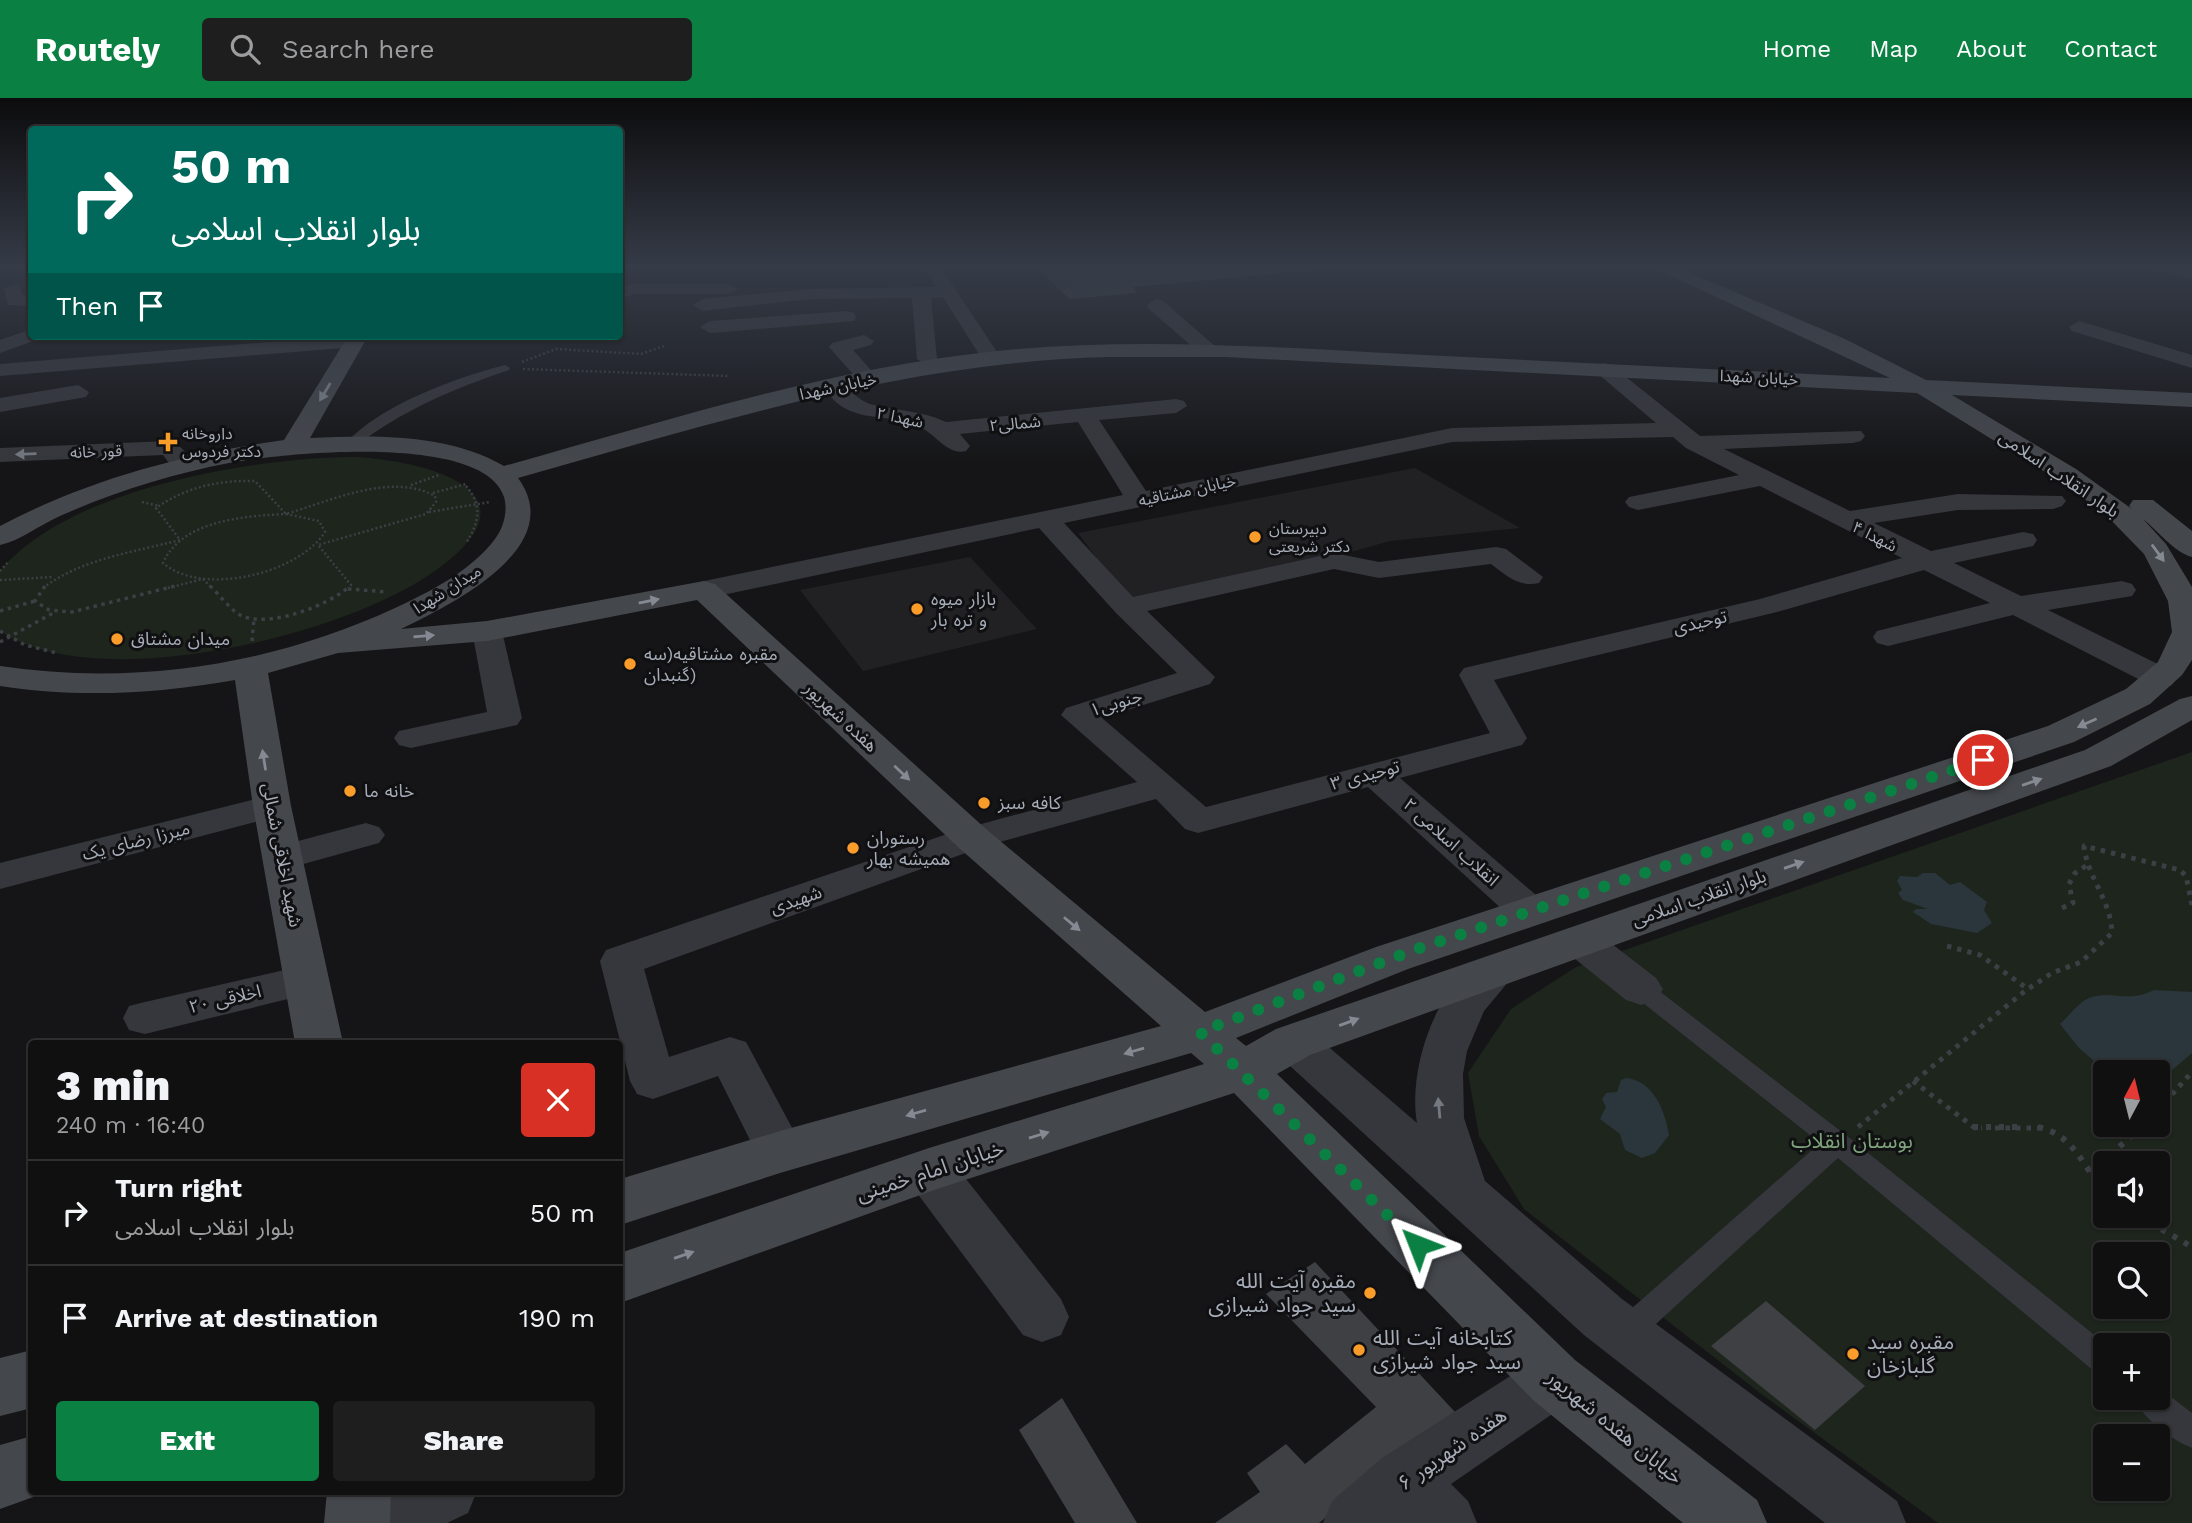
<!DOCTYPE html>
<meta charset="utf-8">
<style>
:root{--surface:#101011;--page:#1e1e1f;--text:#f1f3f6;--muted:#9c9d9f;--line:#303031;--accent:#0b8043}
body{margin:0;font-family:"Work Sans","Noto Sans Arabic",sans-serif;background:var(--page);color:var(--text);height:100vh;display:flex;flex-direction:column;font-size:26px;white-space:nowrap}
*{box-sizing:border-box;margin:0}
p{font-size:23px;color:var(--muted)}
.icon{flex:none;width:38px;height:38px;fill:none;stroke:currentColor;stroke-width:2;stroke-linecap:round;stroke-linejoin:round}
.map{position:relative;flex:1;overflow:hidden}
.drawer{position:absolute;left:28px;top:942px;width:595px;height:455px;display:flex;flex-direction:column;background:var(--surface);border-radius:7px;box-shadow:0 2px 5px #0004,0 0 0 2px var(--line)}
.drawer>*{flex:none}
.top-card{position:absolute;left:28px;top:28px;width:595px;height:214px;border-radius:7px;box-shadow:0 2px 5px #0004,0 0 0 2px var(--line);background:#00695c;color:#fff;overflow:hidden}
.needle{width:46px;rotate:7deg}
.tools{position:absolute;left:2093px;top:962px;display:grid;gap:14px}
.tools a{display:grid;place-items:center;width:77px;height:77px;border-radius:7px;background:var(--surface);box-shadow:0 2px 5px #0004,0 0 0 2px var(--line);font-size:35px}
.pin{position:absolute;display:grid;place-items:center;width:60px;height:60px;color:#fff;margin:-30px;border:4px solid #fff;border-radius:50%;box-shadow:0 2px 7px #0007}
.me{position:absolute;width:77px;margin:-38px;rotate:315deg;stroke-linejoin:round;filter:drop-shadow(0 0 5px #0008)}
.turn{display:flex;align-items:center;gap:24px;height:147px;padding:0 28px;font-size:32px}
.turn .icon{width:91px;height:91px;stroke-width:2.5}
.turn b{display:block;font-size:49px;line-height:60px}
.then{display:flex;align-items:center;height:66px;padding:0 28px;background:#0003;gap:14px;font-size:26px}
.round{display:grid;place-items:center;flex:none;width:74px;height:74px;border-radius:7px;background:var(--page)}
.headline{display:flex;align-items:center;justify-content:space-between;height:119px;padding:0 28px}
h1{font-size:42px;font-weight:800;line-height:52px}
.cta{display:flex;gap:14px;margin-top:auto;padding:14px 28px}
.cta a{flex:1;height:80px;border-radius:7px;background:var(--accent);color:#fff;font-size:28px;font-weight:800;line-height:80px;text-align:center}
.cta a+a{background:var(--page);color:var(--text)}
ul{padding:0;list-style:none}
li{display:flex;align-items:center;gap:21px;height:105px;padding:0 28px;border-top:2px solid var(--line)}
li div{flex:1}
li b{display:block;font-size:26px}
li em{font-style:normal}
header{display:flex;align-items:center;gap:42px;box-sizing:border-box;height:98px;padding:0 35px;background:var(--accent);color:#fff}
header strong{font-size:33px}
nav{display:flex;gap:38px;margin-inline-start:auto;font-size:24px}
.search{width:490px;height:63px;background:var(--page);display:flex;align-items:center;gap:18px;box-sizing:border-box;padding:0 24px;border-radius:7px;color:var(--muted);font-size:26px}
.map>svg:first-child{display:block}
</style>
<header>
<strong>Routely</strong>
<div class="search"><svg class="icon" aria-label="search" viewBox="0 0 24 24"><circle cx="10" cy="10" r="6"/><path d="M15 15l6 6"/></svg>Search here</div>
<nav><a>Home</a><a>Map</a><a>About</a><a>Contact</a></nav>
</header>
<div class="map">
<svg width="2192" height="1425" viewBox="0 0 2192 1425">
<rect width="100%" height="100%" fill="#151517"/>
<g fill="#212124">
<path d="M1415 370 1520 430 1390 443 1330 460 1129 504 1078 435Z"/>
<path d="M970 459 1037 531 863 573 800 492Z"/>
</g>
<g fill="#1d251d" fill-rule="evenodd">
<path d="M356 359C425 363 544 392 439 470 350 537 98 599 0 533V473C68 390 255 359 356 359Z"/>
<path d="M2192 654V1425H1938L1760 1295 1524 1111 1479 1038 1468 975 1511 911 1576 869ZM2105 975H2158V1027H2105ZM2105 1066H2158V1118H2105ZM2105 1157H2158V1209H2105ZM2105 1248H2158V1300H2105ZM2105 1339H2158V1391H2105Z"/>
</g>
<g fill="#2a363b">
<path d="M1923 775H1935L1950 787 1960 784 1987 804 1984 812 1992 825 1977 835 1931 826 1913 814 1916 811H1928L1903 802 1898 795 1902 792 1897 783 1900 778 1917 779Z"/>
<path d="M2154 892 2192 894V955L2172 972 2165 993 2158 992V975H2108L2079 950 2060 926C2069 918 2079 904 2089 900 2113 891 2126 906 2154 892Z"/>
<path d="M1626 980C1654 983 1665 1013 1669 1037L1655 1055 1642 1060 1625 1052 1620 1036 1600 1021 1606 1009 1602 1001 1606 995 1617 994 1621 982Z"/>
</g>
<g fill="#3f4044">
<path d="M1036 167H1307L1314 172 1133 189 1137 195 1069 201Z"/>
<path d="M1315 1164 1455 1314 1319 1425H1215L1260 1394 1247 1375 1286 1346 1305 1366 1376 1309 1266 1196Z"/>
<path d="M1766 1203 1865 1288 1815 1332 1711 1248Z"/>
<path d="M1062 1300 1137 1425H1075L1019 1332Z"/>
</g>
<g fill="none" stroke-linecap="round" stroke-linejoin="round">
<g stroke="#3c3f43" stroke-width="2.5" stroke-dasharray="2 2.5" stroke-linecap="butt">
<path d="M522 264 556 251 641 256 664 248"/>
<path d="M523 271 729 278"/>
<path d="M411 387 439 377"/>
<path d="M466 388C483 407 479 425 466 445"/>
<path d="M433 395 466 386"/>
<path d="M142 404 159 408"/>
<path d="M429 414 490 404"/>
<path d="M286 416 319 423 325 434C298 476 202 499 163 465 182 422 245 418 286 416Z"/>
<path d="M0 473 9 463"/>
<path d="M0 482 53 479"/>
<path d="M43 490C81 461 134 454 180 442L156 410C186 389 219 382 255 383L286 416C330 403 391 374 435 398L436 404 426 416 318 447 351 487 348 490"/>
<path d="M168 490 203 481 212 490"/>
</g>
<g stroke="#3c3f43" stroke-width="3.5" stroke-dasharray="3.5 4.5" stroke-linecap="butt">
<path d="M45 488 35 503 49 512 72 514 175 488"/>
<path d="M210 488C219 496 231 513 242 518 271 530 329 507 350 488"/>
<path d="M348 491 388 494"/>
<path d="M0 513 35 503"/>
<path d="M0 533 25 547 57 555"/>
<path d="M252 543 254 520"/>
<path d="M0 544 55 514"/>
</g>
<g stroke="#3c3f43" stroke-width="5" stroke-dasharray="4.5 6" stroke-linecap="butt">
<path d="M2062 810 2073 805 2069 786 2075 775 2089 766"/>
<path d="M1947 848 1980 857 2028 891"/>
<path d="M1913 983 1975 1030H1982"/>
<path d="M2158 1012 2192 974"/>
<path d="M1858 1029 2025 893 2052 875 2081 864 2112 835C2111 802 2087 779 2084 748L2180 772 2186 778 2192 807"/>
<path d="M1995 1030H2045"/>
<path d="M2140 1030 2144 1027"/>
</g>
<g stroke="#3c3f43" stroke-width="6" stroke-dasharray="5 8" stroke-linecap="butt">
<path d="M1973 1029H2017"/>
<path d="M2038 1029C2075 1037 2081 1068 2105 1092"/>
<path d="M2090 1074 2142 1029"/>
<path d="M2139 1118 2192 1149"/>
</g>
<g fill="#36373c" fill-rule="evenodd">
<path d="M505 267 510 270 509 272C453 291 402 312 355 349L345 346C380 307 455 280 505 267Z"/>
<path d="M1641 883 1649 885 1847 1038 2108 1248 2105 1278 2095 1274 1838 1060 1635 1245 1625 1249 1615 1245 1610 1235 1615 1225 1820 1045 1633 897 1630 891 1633 885Z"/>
<path d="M2158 1289 2192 1315V1350C2172 1342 2142 1320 2134 1300H2158Z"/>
</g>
<g fill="#36373c" fill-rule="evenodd">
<path d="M922 167H939L1001 260 998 264H984L943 199 931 200 937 261 927 267 917 261 912 200 810 201 702 213 693 207 702 201 810 191 936 189Z"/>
<path d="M1036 167H1054L1074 187 1065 192 1059 191Z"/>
<path d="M2148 167H2176L2192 171V181L2151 171Z"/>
<path d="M13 186 19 187 23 197H32V208L8 207 4 191Z"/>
<path d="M631 186H729L738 191 729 196H634L620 201V189Z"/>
<path d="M1156 201 1163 203 1216 249 1219 253 1216 257H1202L1149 211 1147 207Z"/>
<path d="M847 213 854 215 856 219 854 223 710 235 700 229 710 223Z"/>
<path d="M2079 223 2192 257V270L2072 233 2069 229Z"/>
<path d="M32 231V238H41L39 241 0 255V242Z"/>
<path d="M864 237 874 243 871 247 853 252 879 281 868 287 861 285 829 249 832 245Z"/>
<path d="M343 238H359L365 243 355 249 0 278V266Z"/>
<path d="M1604 265 1611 267 1700 338 1861 333 1865 338 1861 343 1853 345 1724 351 1850 413 1958 396 2062 398 2066 403 2062 408 2053 411 1958 412 1874 425 1931 453 2023 434 2033 436 2037 442 2033 448 1954 465 2021 498 2122 483 2132 486 2136 492 2132 498 2048 512 2172 573 2177 580 2172 587 2161 590 2150 587 2013 517 1888 548 1877 545 1873 539 1877 533 1990 505 1924 472 1777 514 1494 582 1527 640 1522 647 1400 680 1543 803 1549 813 1543 823 1529 827 1515 823 1368 689 1198 735 1185 731 1156 701 985 748 644 871 669 959 730 939 746 944 805 1054 797 1068 780 1074 763 1068 718 978 653 1001 637 996 630 983 600 863 606 852 959 732 1137 684 1061 617 1066 610 1177 575 1116 515 1039 430 704 501 694 498 690 492 694 486 704 483 1123 397 1078 324 960 336 970 348 966 353C945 358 935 332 911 325 881 316 848 324 827 294L830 289C849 285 854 301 870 306 896 313 920 312 946 324L1176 301 1184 303 1187 308 1176 315 1099 322 1146 393 1452 330 1656 325 1597 275 1594 271 1597 267ZM1673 339 1686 350 1739 377 1629 399 1625 404 1629 409 1638 412 1760 388 1902 460 1760 501 1464 570 1459 577 1490 635 1206 709 1102 620 1210 586 1215 579 1147 513 1334 471 1379 480 1491 466C1506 477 1519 490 1539 485L1543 479 1506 451 1496 449 1379 464 1334 455 1133 499 1064 425 1452 344Z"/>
<path d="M78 287 89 294 86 299 0 314V300Z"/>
<path d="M169 343C181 346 189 358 196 368L193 373H175L163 357 0 364V350Z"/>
<path d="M487 524 498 527 502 533 522 620 517 627 411 650 399 647 394 640 399 633 487 614 472 533 476 527Z"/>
<path d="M272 697 285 700 290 708 285 716 0 791V765Z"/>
<path d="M366 725 379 729 385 737 379 745 282 772 268 769 263 760 268 751Z"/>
<path d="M1579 828 1594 832 1656 880 1663 891 1656 902 1641 907 1626 902 1564 852 1558 842 1564 832Z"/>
<path d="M1498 856 1513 860 1519 871 1484 913 1467 953 1463 976 1464 1020 1485 1083 1622 1201 1897 1403 1906 1425H1825L1584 1237 1277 956 1270 944 1277 932 1293 927 1309 932 1417 1025C1407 969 1439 873 1498 856Z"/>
<path d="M306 867 321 871 327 882 321 893 145 936 129 932 123 920 129 908 145 904Z"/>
<path d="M929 1051 947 1057 1061 1201 1069 1219 1061 1237 1042 1244 1023 1237 911 1087 904 1072 911 1057Z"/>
<path d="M1554 1255 1574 1263 1583 1282 1574 1301 1451 1386 1468 1403 1477 1425H1323L1332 1403 1382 1360 1534 1263Z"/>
<path d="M380 1393H477L468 1415 447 1425H351L360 1403Z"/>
</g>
<g fill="#44474c" fill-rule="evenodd">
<path d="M1648 167H1671L1843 240 1926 282 2192 295V309L1952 297 2076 371 2132 411 2129 408 2133 402H2153L2192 433V459C2174 454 2158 433 2143 421L2166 446 2192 489V562L2182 577 2150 606 2074 644 1408 871 1236 940 1246 948 1276 931 2085 652 2180 601 2192 598V622L2111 668 1310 957 1277 976 1575 1262 1757 1402 1767 1425H1683L1533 1302 1234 995 937 1091 620 1205V1155L929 1050 1204 966 1191 955 780 1075 620 1127V1081L780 1033 1161 928 958 749 697 502 487 543 338 555 268 575 291 708 343 945H295L253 708 235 582C155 596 80 600 0 588V568C135 588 272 567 395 510 430 494 472 472 495 441 504 429 508 413 504 399 484 334 280 355 229 365 171 376 114 394 60 418 39 427 22 442 0 447V428C89 381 184 356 284 342L348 238H368L310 340C373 337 447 335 504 368 666 323 829 270 997 253 1133 239 1270 249 1405 256 1567 264 1729 272 1890 280ZM1109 259H1226L1917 295 2058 382 2105 416 2144 456 2168 503 2172 534 2158 564 2126 591 2048 628 1376 849 1205 914 986 731 715 486 704 483 487 523 401 531C451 507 569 449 518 380 713 325 905 264 1109 259Z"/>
<path d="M32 1252V1310L0 1318V1260Z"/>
<path d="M32 1338V1393H50L0 1411V1347Z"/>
<path d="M327 1393H391L390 1425H324Z"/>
</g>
</g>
<defs><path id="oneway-solid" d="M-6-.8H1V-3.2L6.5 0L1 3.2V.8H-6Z" transform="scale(1.75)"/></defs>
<g fill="#848992">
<use href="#oneway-solid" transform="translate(325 294) rotate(121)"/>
<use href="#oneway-solid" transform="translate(2158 455) rotate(54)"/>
<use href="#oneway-solid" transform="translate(649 503) rotate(-11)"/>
<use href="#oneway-solid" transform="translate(424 538) rotate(-5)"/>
<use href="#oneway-solid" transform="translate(2087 625) rotate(156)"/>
<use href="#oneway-solid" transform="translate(264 662) rotate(-99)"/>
<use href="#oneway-solid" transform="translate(902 675) rotate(43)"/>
<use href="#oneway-solid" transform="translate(2032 684) rotate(-19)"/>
<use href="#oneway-solid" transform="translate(1794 767) rotate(-19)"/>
<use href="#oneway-solid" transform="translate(1072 826) rotate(40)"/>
<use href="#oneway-solid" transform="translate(1349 924) rotate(-20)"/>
<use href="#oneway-solid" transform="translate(1134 953) rotate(164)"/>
<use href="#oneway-solid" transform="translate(916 1015) rotate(164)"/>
<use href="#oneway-solid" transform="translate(1039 1037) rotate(-17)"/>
<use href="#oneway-solid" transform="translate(684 1157) rotate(-19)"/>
</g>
<g fill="#747880">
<use href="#oneway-solid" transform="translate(26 356) rotate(178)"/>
<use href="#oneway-solid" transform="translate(1439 1010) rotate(-95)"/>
</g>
<linearGradient id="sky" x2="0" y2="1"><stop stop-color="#0c0c0d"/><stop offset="0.46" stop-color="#353b47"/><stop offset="1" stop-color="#353b47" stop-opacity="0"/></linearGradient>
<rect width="2192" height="366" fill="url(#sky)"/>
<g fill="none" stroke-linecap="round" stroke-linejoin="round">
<path stroke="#0b8043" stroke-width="12" stroke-dasharray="0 21.6" d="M1418 1147 1200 934 1414 852 1983 662"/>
</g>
<g fill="#fa9c2a" stroke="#101012" stroke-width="2.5">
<path d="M164.5 333.5h7v7h7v7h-7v7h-7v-7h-7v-7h7z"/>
<circle cx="1255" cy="439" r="7"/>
<circle cx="917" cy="511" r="7"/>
<circle cx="117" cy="541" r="7"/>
<circle cx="630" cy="566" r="7"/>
<circle cx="350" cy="693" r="7"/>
<circle cx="984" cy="705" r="7"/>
<circle cx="853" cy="750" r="7"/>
<circle cx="1370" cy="1195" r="7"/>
<circle cx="1359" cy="1252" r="7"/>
<circle cx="1853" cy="1256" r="7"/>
</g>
<g text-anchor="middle" stroke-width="6" stroke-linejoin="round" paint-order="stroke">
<g font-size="16" fill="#a6adb8" stroke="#101012">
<text transform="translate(1759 279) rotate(3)" y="6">خیابان شهدا</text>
<text transform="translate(838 288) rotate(-12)" y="6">خیابان شهدا</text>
<text transform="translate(900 319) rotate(12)" y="6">شهدا ۲</text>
<text transform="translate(1015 325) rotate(-5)" y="6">شمالی۲</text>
<text transform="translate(96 353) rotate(-2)" y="6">قور خانه</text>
<text transform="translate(1187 392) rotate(-12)" y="6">خیابان مشتاقیه</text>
<text transform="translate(1875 438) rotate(27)" y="6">شهدا ۴</text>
<text transform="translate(447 491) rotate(-32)" y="6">میدان شهدا</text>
</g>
<g font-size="16" fill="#a6adb8" stroke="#101012" text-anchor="start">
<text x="182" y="341">داروخانه<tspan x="182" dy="18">دکتر فردوس</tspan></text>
<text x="1269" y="436">دبیرستان<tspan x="1269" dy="18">دکتر شریعتی</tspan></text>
</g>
<g font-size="18" fill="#a6adb8" stroke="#101012">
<text transform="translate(2059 376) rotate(34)" y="6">بلوار انقلاب اسلامی</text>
<text transform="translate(1700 524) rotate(-13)" y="6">توحیدی</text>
<text transform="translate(1116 605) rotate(-17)" y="6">جنوبی۱</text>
<text transform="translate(841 619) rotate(43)" y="6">هفده شهریور</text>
<text transform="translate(1365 677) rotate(-15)" y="6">توحیدی ۳</text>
<text transform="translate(136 743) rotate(-14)" y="6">میرزا رضای یک</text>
<text transform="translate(1451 744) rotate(42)" y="6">انقلاب اسلامی ۲</text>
<text transform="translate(282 757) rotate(79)" y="6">شهید اخلاقی شمالی</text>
<text transform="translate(1699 800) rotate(-19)" y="6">بلوار انقلاب اسلامی</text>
<text transform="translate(796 802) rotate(-19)" y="6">شهیدی</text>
<text transform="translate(225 901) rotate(-13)" y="6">اخلاقی ۲۰</text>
</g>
<g font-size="18" fill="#a6adb8" stroke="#101012" text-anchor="start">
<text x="931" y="507">بازار میوه<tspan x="931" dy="21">و تره بار</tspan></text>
<text x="131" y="547">ميدان مشتاق</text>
<text x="644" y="562">مقبره مشتاقیه(سه<tspan x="644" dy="21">گنبدان)</tspan></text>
<text x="364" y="699">خانه ما</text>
<text x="998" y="711">کافه سبز</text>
<text x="867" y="746">رستوران<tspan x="867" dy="21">همیشه بهار</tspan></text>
</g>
<g font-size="21" fill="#7ea47c" stroke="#101012">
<text x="1852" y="1050">بوستان انقلاب</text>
</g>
<g font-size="21" fill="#a6adb8" stroke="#101012">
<text transform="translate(930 1073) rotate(-18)" y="7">خیابان امام خمینی</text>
<text transform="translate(1615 1329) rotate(39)" y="7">خیابان هفده شهریور</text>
<text transform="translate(1452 1351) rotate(-35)" y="7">هفده شهریور ۶</text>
</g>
<g font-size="21" fill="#a6adb8" stroke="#101012" text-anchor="start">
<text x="1356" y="1190" text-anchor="end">مقبره آیت الله<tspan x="1356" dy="24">سید جواد شیرازی</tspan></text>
<text x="1373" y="1247">کتابخانه آیت الله<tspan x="1373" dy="24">سید جواد شیرازی</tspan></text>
<text x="1867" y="1251">مقبره سید<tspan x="1867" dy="24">گلبازخان</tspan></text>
</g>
</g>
</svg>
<div class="tools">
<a><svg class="needle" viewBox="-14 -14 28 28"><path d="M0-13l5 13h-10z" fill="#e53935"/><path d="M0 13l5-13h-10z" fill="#9c9d9f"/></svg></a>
<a><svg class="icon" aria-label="sound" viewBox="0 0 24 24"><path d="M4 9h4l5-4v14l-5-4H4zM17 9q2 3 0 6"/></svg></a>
<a><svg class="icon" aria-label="search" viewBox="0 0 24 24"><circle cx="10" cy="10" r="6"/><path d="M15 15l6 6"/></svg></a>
<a>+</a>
<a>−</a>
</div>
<div class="pin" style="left:1983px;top:662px;background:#d93025"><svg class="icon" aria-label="arrive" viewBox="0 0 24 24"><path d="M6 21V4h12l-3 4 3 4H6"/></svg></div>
<svg class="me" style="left:1418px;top:1147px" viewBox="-20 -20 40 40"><path d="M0-17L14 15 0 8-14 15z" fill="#0b8043" stroke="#fff" stroke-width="4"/></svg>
<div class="top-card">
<div class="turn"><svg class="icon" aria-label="right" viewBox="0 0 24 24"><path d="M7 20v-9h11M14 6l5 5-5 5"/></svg><div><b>50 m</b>بلوار انقلاب اسلامی</div></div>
<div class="then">Then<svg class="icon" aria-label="arrive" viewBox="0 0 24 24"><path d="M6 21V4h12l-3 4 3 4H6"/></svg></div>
</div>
<section class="drawer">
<div class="headline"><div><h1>3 min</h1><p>240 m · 16:40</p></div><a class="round" style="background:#d93025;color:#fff"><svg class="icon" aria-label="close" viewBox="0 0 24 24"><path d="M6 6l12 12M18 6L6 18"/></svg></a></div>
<ul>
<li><svg class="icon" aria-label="right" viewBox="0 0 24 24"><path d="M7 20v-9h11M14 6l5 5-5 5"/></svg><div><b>Turn right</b><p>بلوار انقلاب اسلامی</p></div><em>50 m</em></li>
<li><svg class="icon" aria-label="arrive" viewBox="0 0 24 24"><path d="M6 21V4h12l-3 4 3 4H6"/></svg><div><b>Arrive at destination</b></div><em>190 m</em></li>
</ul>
<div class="cta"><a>Exit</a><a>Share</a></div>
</section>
</div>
